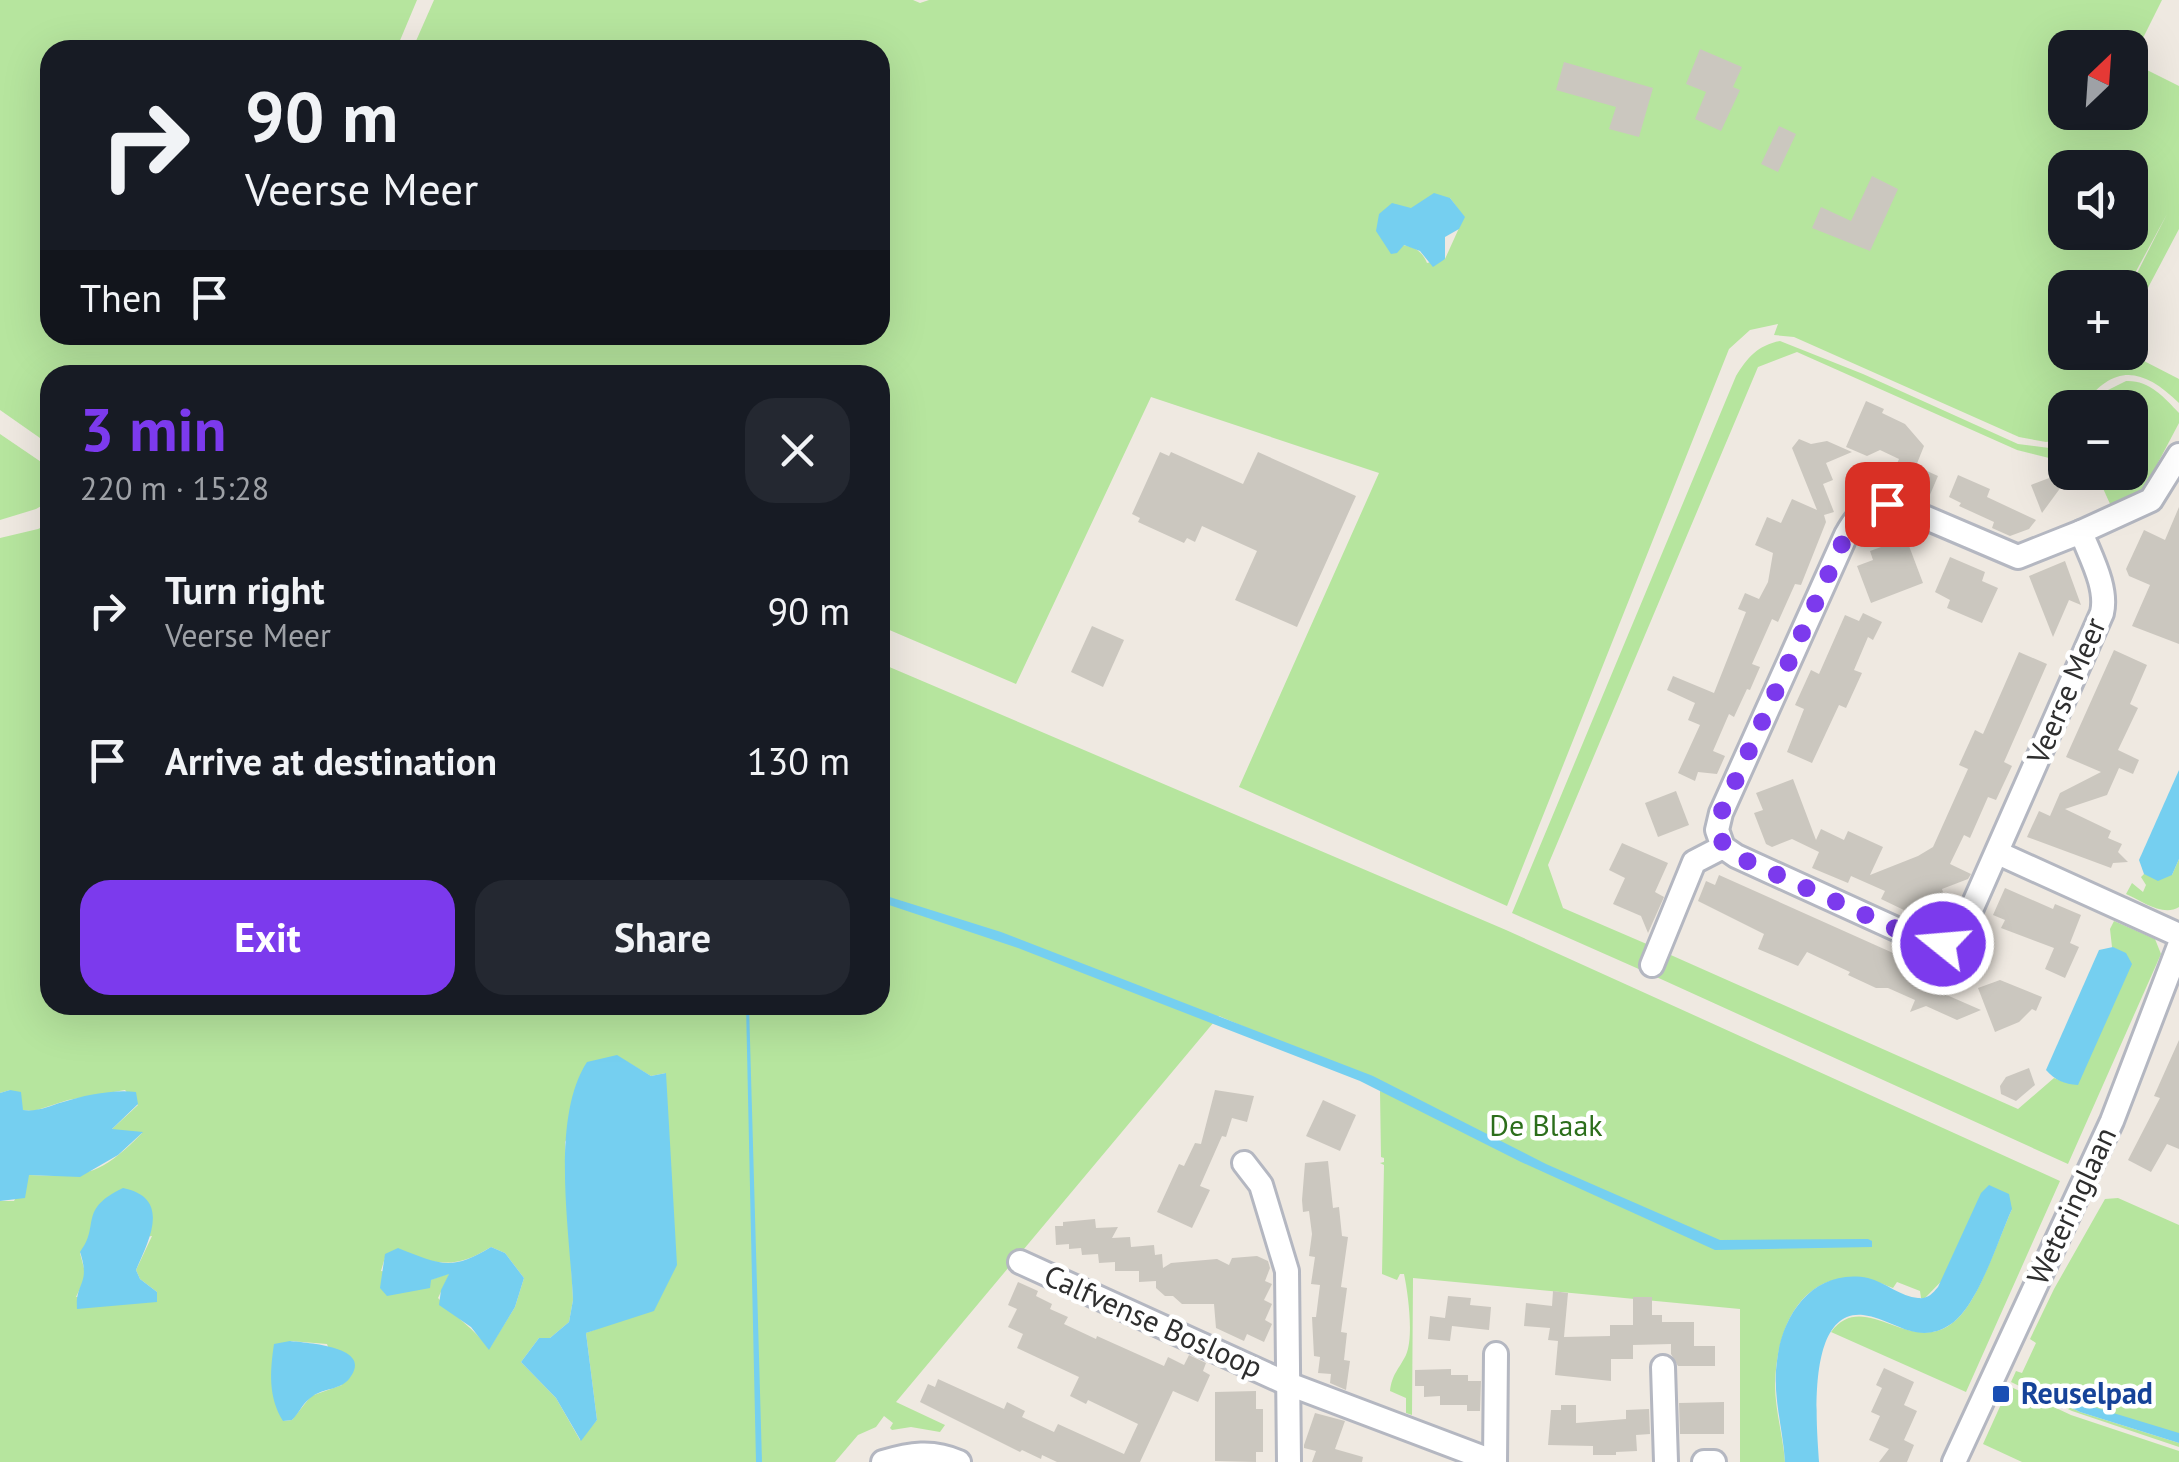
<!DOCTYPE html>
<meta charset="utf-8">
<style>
:root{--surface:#171b24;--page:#242831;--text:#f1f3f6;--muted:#9ea1a6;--accent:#7c3aed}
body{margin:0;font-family:"PT Sans",sans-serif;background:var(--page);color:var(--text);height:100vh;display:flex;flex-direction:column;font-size:38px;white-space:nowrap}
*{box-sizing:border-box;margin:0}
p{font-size:32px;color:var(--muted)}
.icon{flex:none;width:55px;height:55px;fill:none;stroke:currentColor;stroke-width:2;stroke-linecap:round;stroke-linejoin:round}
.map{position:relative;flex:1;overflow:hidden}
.sheet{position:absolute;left:40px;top:365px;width:850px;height:650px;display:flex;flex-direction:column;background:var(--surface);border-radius:30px;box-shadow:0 10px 40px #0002}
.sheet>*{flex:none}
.guide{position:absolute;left:40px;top:40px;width:850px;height:305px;border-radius:30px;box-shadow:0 10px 40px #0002;background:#171b24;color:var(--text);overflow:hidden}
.needle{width:65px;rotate:25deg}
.controls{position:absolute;left:2048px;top:30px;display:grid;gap:20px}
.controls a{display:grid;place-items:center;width:100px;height:100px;border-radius:20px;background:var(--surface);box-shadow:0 10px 40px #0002;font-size:50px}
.pin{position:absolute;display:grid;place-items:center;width:85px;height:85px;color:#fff;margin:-42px;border-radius:20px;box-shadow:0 5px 15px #0006}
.me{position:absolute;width:110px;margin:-55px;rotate:287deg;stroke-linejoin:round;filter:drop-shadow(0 0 8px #0008)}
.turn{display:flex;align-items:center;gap:35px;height:210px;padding:0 40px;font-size:45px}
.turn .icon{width:130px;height:130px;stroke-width:2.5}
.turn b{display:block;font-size:70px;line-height:85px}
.then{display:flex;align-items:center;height:95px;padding:0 40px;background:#0003;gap:20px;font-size:38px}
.round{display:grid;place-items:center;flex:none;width:105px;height:105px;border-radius:30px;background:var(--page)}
.headline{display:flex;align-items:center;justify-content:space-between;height:170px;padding:0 40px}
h1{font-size:60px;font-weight:800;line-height:75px;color:var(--accent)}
.cta{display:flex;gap:20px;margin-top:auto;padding:20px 40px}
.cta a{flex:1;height:115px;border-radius:30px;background:var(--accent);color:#fff;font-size:40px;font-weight:800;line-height:115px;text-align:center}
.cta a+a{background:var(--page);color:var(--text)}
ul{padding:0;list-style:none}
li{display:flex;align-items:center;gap:30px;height:150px;padding:0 40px}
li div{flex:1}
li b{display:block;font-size:38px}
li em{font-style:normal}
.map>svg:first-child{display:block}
</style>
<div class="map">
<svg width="2179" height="1462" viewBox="0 0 2179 1462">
<rect width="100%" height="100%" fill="#efe9e1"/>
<g fill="#b6e59e" fill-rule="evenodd">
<path d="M0 0H417L396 50H50V335H880V50H412L434 0H913L920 3 929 0H2162L2131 62 2179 86V229L2131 320 2144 361 2179 379V403C2143 368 2114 362 2082 407L2065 408 2064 439 2046 442 2019 437 1794 337 1774 335 1778 324 1750 330 1729 349 1507 906 1239 787 1379 473 1151 397 1016 684 880 626V375H50V445L0 410ZM2065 48H2130V112H2065ZM2065 168H2130V232H2065ZM1450 198 1464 217 1445 259 1427 263C1422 251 1415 247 1403 245L1399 249ZM2167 214 2130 287V352H2065V288H2127Z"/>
<path d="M1780 341 1863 374 2018 444 2065 450V462L2017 450 1797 352 1758 367 1548 865 1563 908 1649 945 1641 970 1512 913 1736 376C1747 358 1758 345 1780 341Z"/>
<path d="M2126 381C2149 380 2164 397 2179 413V423L2144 489 2111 506 2096 473 2130 472V408H2090L2104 392Z"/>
<path d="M0 434 50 468V501L36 509 0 520Z"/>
<path d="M50 523V1005H880V663L1506 930 2060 1181 1966 1392 1831 1332C1866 1285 1915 1365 1960 1316 1980 1295 1999 1238 2012 1209L1925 1298H1921L1920 1291 1897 1282 1893 1288C1816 1254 1777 1311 1775 1384 1775 1410 1783 1436 1785 1462H1740V1309L1413 1278 1412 1415 1406 1413V1398L1390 1391C1392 1374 1399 1369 1406 1355 1414 1337 1408 1293 1404 1274H1400L1397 1280 1382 1274 1384 1165 1380 1163 1384 1162V1158L1381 1157 1380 1091 1384 1092V1087L1219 1016 896 1402 945 1425 940 1432 911 1427 892 1430 890 1428 893 1423 884 1416 876 1427 858 1435 835 1462H0V1201H14L28 1175C86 1177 100 1176 142 1133L111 1130 138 1105 125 1090 68 1100 34 1111 23 1110 10 1090 0 1093V538L38 529ZM617 1056 651 1076 666 1073 602 1327 586 1333 597 1420 580 1440 556 1398 521 1362 539 1338H550L569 1322 573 1300 565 1142ZM152 1236 136 1270 140 1279 157 1292 76 1297 86 1276 80 1253 86 1246ZM491 1247 505 1253 524 1278 515 1307 489 1349C475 1329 455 1317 438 1298L450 1273 430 1280 381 1271 386 1254C433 1256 445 1276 491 1247ZM290 1341 327 1344 342 1385 311 1396 292 1420 283 1421Z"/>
<path d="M2179 859V907C2163 917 2142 901 2126 894L2132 883 2143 892 2146 885 2141 877 2144 874 2172 875Z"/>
<path d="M2114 921 2155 939 2161 954 2068 1164 1652 975 1664 952 2018 1109 2054 1078 2067 1083 2124 953 2112 947 2110 929Z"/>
<path d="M2118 1198 2179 1225V1438L2072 1405 2025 1385 2080 1412 2179 1443V1447L2072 1411 2011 1382 2016 1371 2022 1373 2036 1343 2030 1339 2054 1289 2105 1199Z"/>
<path d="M2009 1386 2071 1415 2179 1451V1462H2022L1983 1444 2002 1402 2007 1404 2012 1392 2008 1390Z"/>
</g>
<g fill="#75cff0">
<path d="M1434 193 1450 198 1465 217 1459 229 1445 237V259L1433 267 1420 251 1404 245 1397 253 1391 254 1376 231 1379 214 1392 203 1411 208Z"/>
<path d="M2179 770V859L2172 875 2158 881 2144 874 2139 860Z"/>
<path d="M880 894 1001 932 1373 1076 1546 1164 1720 1240 1868 1239 1872 1241V1247L1715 1250 1521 1162 1360 1081 1018 948 880 902Z"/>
<path d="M2113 947 2126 953 2132 964 2078 1085C2064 1084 2055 1080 2046 1070L2099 950Z"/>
<path d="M746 1005H749L762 1462H756Z"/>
<path d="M617 1055 651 1076 666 1073 677 1265 654 1311 586 1333 597 1420 581 1441 556 1398 521 1362 539 1338H550L569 1322 573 1300C570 1232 550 1119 587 1062Z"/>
<path d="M10 1090 21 1092 23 1110C38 1112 49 1106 63 1102 85 1095 114 1089 136 1092L138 1104 112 1129 143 1132 118 1155 80 1177 29 1175 25 1198 0 1201V1093Z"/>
<path d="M1989 1185 2009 1194 2012 1209C1998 1240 1978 1306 1951 1324 1917 1347 1895 1319 1863 1315 1805 1309 1817 1429 1819 1462H1785C1783 1428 1772 1395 1777 1361 1782 1314 1814 1268 1868 1278 1885 1282 1901 1297 1918 1298 1928 1299 1932 1294 1938 1287L1981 1193Z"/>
<path d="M123 1188C172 1198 149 1240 136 1270L140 1279 157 1292V1302L77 1309C75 1282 91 1285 80 1252 101 1225 77 1210 123 1188Z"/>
<path d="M491 1247 505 1253 524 1278 515 1307 489 1350 471 1327 439 1305 441 1290 449 1274 431 1280 430 1288 387 1296 380 1288 385 1254 398 1248C439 1264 451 1272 491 1247Z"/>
<path d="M290 1341C306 1343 376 1346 349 1379 340 1390 324 1388 313 1396 303 1402 300 1412 292 1420L283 1421C268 1397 270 1371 274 1344Z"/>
<path d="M2026 1380 2087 1405 2179 1433V1443L2080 1412 2027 1387Z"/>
</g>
<g fill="#cbc7bf">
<path d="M1700 49 1742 67 1733 87 1740 90 1721 131 1695 119 1706 92 1686 84Z"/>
<path d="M1564 62 1653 88 1639 137 1609 129 1616 107 1556 90Z"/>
<path d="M1779 126 1796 134 1778 172 1761 164Z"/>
<path d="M1872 176 1898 189 1870 251 1812 228 1821 207 1851 221Z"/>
<path d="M1866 401 1884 409 1882 413 1905 424 1924 446 1916 466 1938 476 1929 497 1890 480 1899 459 1880 450 1867 456 1846 447Z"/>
<path d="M1799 439 1811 444 1827 441 1852 452 1826 463 1833 480 1823 484 1834 512 1824 515 1826 522 1801 585 1795 584 1778 622 1772 619 1752 664 1760 667 1750 690 1747 689 1734 717 1729 714 1713 751 1725 756 1717 774 1698 772 1695 781 1678 773 1700 725 1688 720 1695 703 1667 690 1673 676 1714 693 1746 612 1738 609 1745 593 1759 599 1768 582 1773 553 1755 545 1767 517 1781 523 1792 499 1817 510 1792 448Z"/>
<path d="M1160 452 1169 456 1171 452 1243 484 1258 452 1356 496 1297 627 1235 600 1257 551 1202 526 1195 542 1187 538 1184 543 1138 522 1140 518 1132 514Z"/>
<path d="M2065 472H2072L2042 513 2031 485Z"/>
<path d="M1958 475 1990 489 1987 497 2036 520 2029 529 2010 536 1992 528 1994 522 1959 506 1961 503 1949 497Z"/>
<path d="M2179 507V644L2132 626 2150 585 2129 576 2126 569 2144 530 2165 540Z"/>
<path d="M1906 538 1923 583 1871 603 1857 566 1873 560 1870 551Z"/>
<path d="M1950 557 1985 572 1982 581 1998 588 1982 623 1947 608 1950 600 1935 592Z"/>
<path d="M2065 561 2081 605 2069 600 2053 637 2029 576Z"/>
<path d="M1863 613 1882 622 1873 640 1868 637 1854 670 1862 673 1846 708 1839 705 1812 763 1787 752 1804 709 1795 705 1811 670 1819 674 1845 615 1859 621Z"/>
<path d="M1092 626 1124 640 1103 687 1071 672Z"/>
<path d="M2114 650 2147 665 2130 704 2138 708 2118 750 2139 760 2133 774 2119 768 2107 795 2065 809 2111 831 2108 838 2122 844 2118 852 2128 862 2113 863 2111 868 2027 837 2039 811 2050 816 2060 793 2101 772 2066 757Z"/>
<path d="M2019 652 2047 664 2004 762 2012 766 1996 800 1988 797 1970 838 1964 835 1950 864 1971 874 1968 879 1942 889 1945 898 1908 912 1881 899 1885 891 1851 876 1848 883 1812 868 1819 852 1792 839 1772 847 1766 844 1754 813 1763 810 1756 793 1793 779 1816 840 1821 829 1844 840 1848 831 1883 847 1870 875 1918 856 1933 847 1968 769 1959 765 1975 730 1983 734Z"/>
<path d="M1676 791 1689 825 1658 837 1645 803Z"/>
<path d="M1622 843 1668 863 1655 892 1664 897 1648 933 1641 916 1613 904 1625 878 1609 870Z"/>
<path d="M1719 875 1940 974 1933 989 1981 1010 1957 1020 1926 1006 1910 1012 1915 1000 1888 988H1876L1848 975 1850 972 1807 952 1798 966 1758 949 1764 934 1698 901 1706 881 1715 885Z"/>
<path d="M2005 888 2053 909 2055 904 2081 915 2070 943 2079 947 2065 978 2045 969 2054 948 2001 928 2005 920 1993 915Z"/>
<path d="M2000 980 2042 997 2036 1011 2032 1009 2019 1022 1995 1032 1978 988Z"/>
<path d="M2179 1040V1149L2167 1144 2151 1172 2128 1160 2160 1098 2154 1096Z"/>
<path d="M2029 1068 2035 1085 2016 1101 2001 1094 2000 1086 2006 1077Z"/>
<path d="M1215 1090 1254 1096 1247 1122 1232 1118 1226 1137 1222 1136 1200 1186 1210 1190 1192 1228 1157 1212 1179 1164 1184 1166 1195 1143 1201 1144Z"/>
<path d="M1323 1100 1356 1115 1340 1151 1306 1136Z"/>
<path d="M1328 1161 1333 1208 1339 1207 1342 1236 1348 1237 1341 1287 1347 1288 1341 1332 1347 1333 1344 1360 1350 1361 1346 1390 1330 1383 1331 1374 1318 1373 1320 1357 1314 1356 1312 1317H1316L1320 1285 1311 1284 1315 1257 1309 1256 1312 1234 1309 1211 1303 1212 1302 1200 1305 1163Z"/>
<path d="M1095 1219 1096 1228 1118 1227 1112 1238 1130 1237 1131 1247 1154 1245 1155 1255 1162 1254 1163 1268 1171 1263 1217 1259 1229 1265 1232 1258 1257 1256 1268 1261 1270 1268 1265 1281 1272 1284 1264 1300 1272 1304 1265 1320 1272 1324 1264 1342 1247 1334 1244 1341 1216 1328 1214 1304H1182L1173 1296H1165L1156 1288V1281L1139 1282V1271H1115V1262L1099 1263 1098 1254 1082 1255 1081 1248 1069 1249V1244L1056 1245 1055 1226H1063V1222Z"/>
<path d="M1018 1282 1038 1291 1036 1296 1052 1304 1050 1309 1068 1317 1064 1324 1096 1339 1097 1336 1164 1366 1168 1357 1184 1365 1189 1355 1206 1363 1203 1371 1210 1375 1198 1402 1173 1391 1140 1462H1057L1042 1455 1041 1459 1022 1450 1020 1452 920 1402 928 1384 935 1387 938 1379 1004 1409 1007 1402 1025 1411 1022 1417 1054 1432 1058 1424 1124 1454 1138 1424 1088 1400 1086 1404 1070 1396 1079 1377 1017 1348 1023 1334 1008 1327 1017 1309 1008 1305Z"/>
<path d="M1553 1291 1568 1293 1564 1337 1610 1336V1325H1633V1297H1652V1315H1662V1322H1694V1346H1715V1366H1678L1671 1354V1344L1633 1345V1359H1611V1381L1555 1375 1558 1341 1548 1340 1550 1328 1524 1326 1526 1303 1552 1306Z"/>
<path d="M1448 1296 1471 1298 1470 1305 1491 1307 1489 1330 1452 1326 1450 1341 1428 1339 1430 1316 1445 1318Z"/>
<path d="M1884 1368 1914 1382 1904 1405 1917 1411 1904 1440 1914 1445 1907 1462H1879L1889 1449 1869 1440 1880 1416 1871 1412 1882 1388 1876 1385Z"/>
<path d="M1451 1369V1375H1468V1381H1481L1480 1411H1467V1405H1440V1396L1424 1397V1386H1415V1370Z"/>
<path d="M1256 1391V1409H1263V1452H1256V1462L1215 1461V1392Z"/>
<path d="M1724 1402V1434H1680L1679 1403Z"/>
<path d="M1561 1405H1576V1423L1626 1419V1410L1649 1409 1650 1434 1636 1435 1637 1451 1616 1452V1455H1593V1446L1548 1445 1551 1410H1561Z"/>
<path d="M1315 1413 1345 1421 1335 1449 1363 1457 1362 1462H1312L1316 1451 1304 1448V1445Z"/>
</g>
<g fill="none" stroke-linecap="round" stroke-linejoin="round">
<defs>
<g id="street">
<path d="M2081 532 2151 500 2179 455"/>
<path d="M1998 853 2179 935"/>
<path d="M1652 965 1694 862 1723 847 1717 830 1721 813 1846 535C1858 513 1870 501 1896 505L2018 557 2081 532C2090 556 2108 587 2102 613L1960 935 1943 943H1927L1736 856 1723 847"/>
<path d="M1244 1163 1261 1185 1287 1271 1289 1462"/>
<path d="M1020 1262 1286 1383 1495 1462"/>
<path d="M1663 1367 1666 1462"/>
<path d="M883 1462C910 1454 932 1450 959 1462"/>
<path d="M1495 1462 1496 1354"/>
<path d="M1704 1462H1714"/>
<path d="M1954 1462 2112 1121 2179 946"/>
</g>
</defs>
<use href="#street" stroke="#b4b7c1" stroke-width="28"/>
<use href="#street" stroke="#fff" stroke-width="22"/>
</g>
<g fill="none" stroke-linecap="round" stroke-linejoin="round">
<path stroke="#7c3aed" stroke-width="18" stroke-dasharray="0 32.4" d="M1887 504 1863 511 1846 535 1721 813C1716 833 1719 843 1736 856L1927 943 1943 944"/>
</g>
<rect fill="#1a4fb4" stroke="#fff" stroke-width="4" x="1991" y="1384" width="20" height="20" rx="5"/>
<g text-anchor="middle" stroke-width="9" stroke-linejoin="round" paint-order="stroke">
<g font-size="30" fill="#2e2e2e" stroke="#fff">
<text transform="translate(2067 691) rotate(-67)" y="10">Veerse Meer</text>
<text transform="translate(2072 1206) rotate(-65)" y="10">Weteringlaan</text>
<text transform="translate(1153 1322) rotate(24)" y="10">Calfvense Bosloop</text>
</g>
<g font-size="30" fill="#2c6e1b" stroke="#fff">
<text x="1546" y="1136">De Blaak</text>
</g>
<g font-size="30" font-weight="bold" fill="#164399" stroke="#fff" text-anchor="start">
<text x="2021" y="1404">Reuselpad</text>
</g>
</g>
</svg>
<div class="controls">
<a><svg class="needle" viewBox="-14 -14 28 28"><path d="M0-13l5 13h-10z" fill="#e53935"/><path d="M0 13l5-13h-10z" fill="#9ea1a6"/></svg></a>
<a><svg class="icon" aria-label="sound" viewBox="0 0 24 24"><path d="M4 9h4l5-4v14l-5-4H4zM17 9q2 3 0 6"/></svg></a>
<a>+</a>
<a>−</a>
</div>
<div class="pin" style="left:1887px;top:504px;background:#d93025"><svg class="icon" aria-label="arrive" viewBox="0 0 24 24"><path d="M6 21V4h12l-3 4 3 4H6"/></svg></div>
<svg class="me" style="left:1943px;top:944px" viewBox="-20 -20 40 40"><circle r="17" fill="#7c3aed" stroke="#fff" stroke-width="3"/><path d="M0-11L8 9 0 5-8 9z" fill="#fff"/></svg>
<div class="guide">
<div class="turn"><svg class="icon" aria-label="right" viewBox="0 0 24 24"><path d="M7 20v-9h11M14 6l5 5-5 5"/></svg><div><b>90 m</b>Veerse Meer</div></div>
<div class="then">Then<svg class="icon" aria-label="arrive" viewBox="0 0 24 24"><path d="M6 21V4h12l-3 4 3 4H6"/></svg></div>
</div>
<section class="sheet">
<div class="headline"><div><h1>3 min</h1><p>220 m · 15:28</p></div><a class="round"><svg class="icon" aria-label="close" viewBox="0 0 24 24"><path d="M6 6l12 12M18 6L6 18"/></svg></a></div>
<ul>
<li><svg class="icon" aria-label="right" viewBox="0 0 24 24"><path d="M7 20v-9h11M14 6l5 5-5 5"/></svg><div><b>Turn right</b><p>Veerse Meer</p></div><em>90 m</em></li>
<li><svg class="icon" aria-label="arrive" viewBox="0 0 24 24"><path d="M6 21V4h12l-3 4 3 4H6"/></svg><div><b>Arrive at destination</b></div><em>130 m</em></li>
</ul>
<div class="cta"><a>Exit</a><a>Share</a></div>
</section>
</div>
